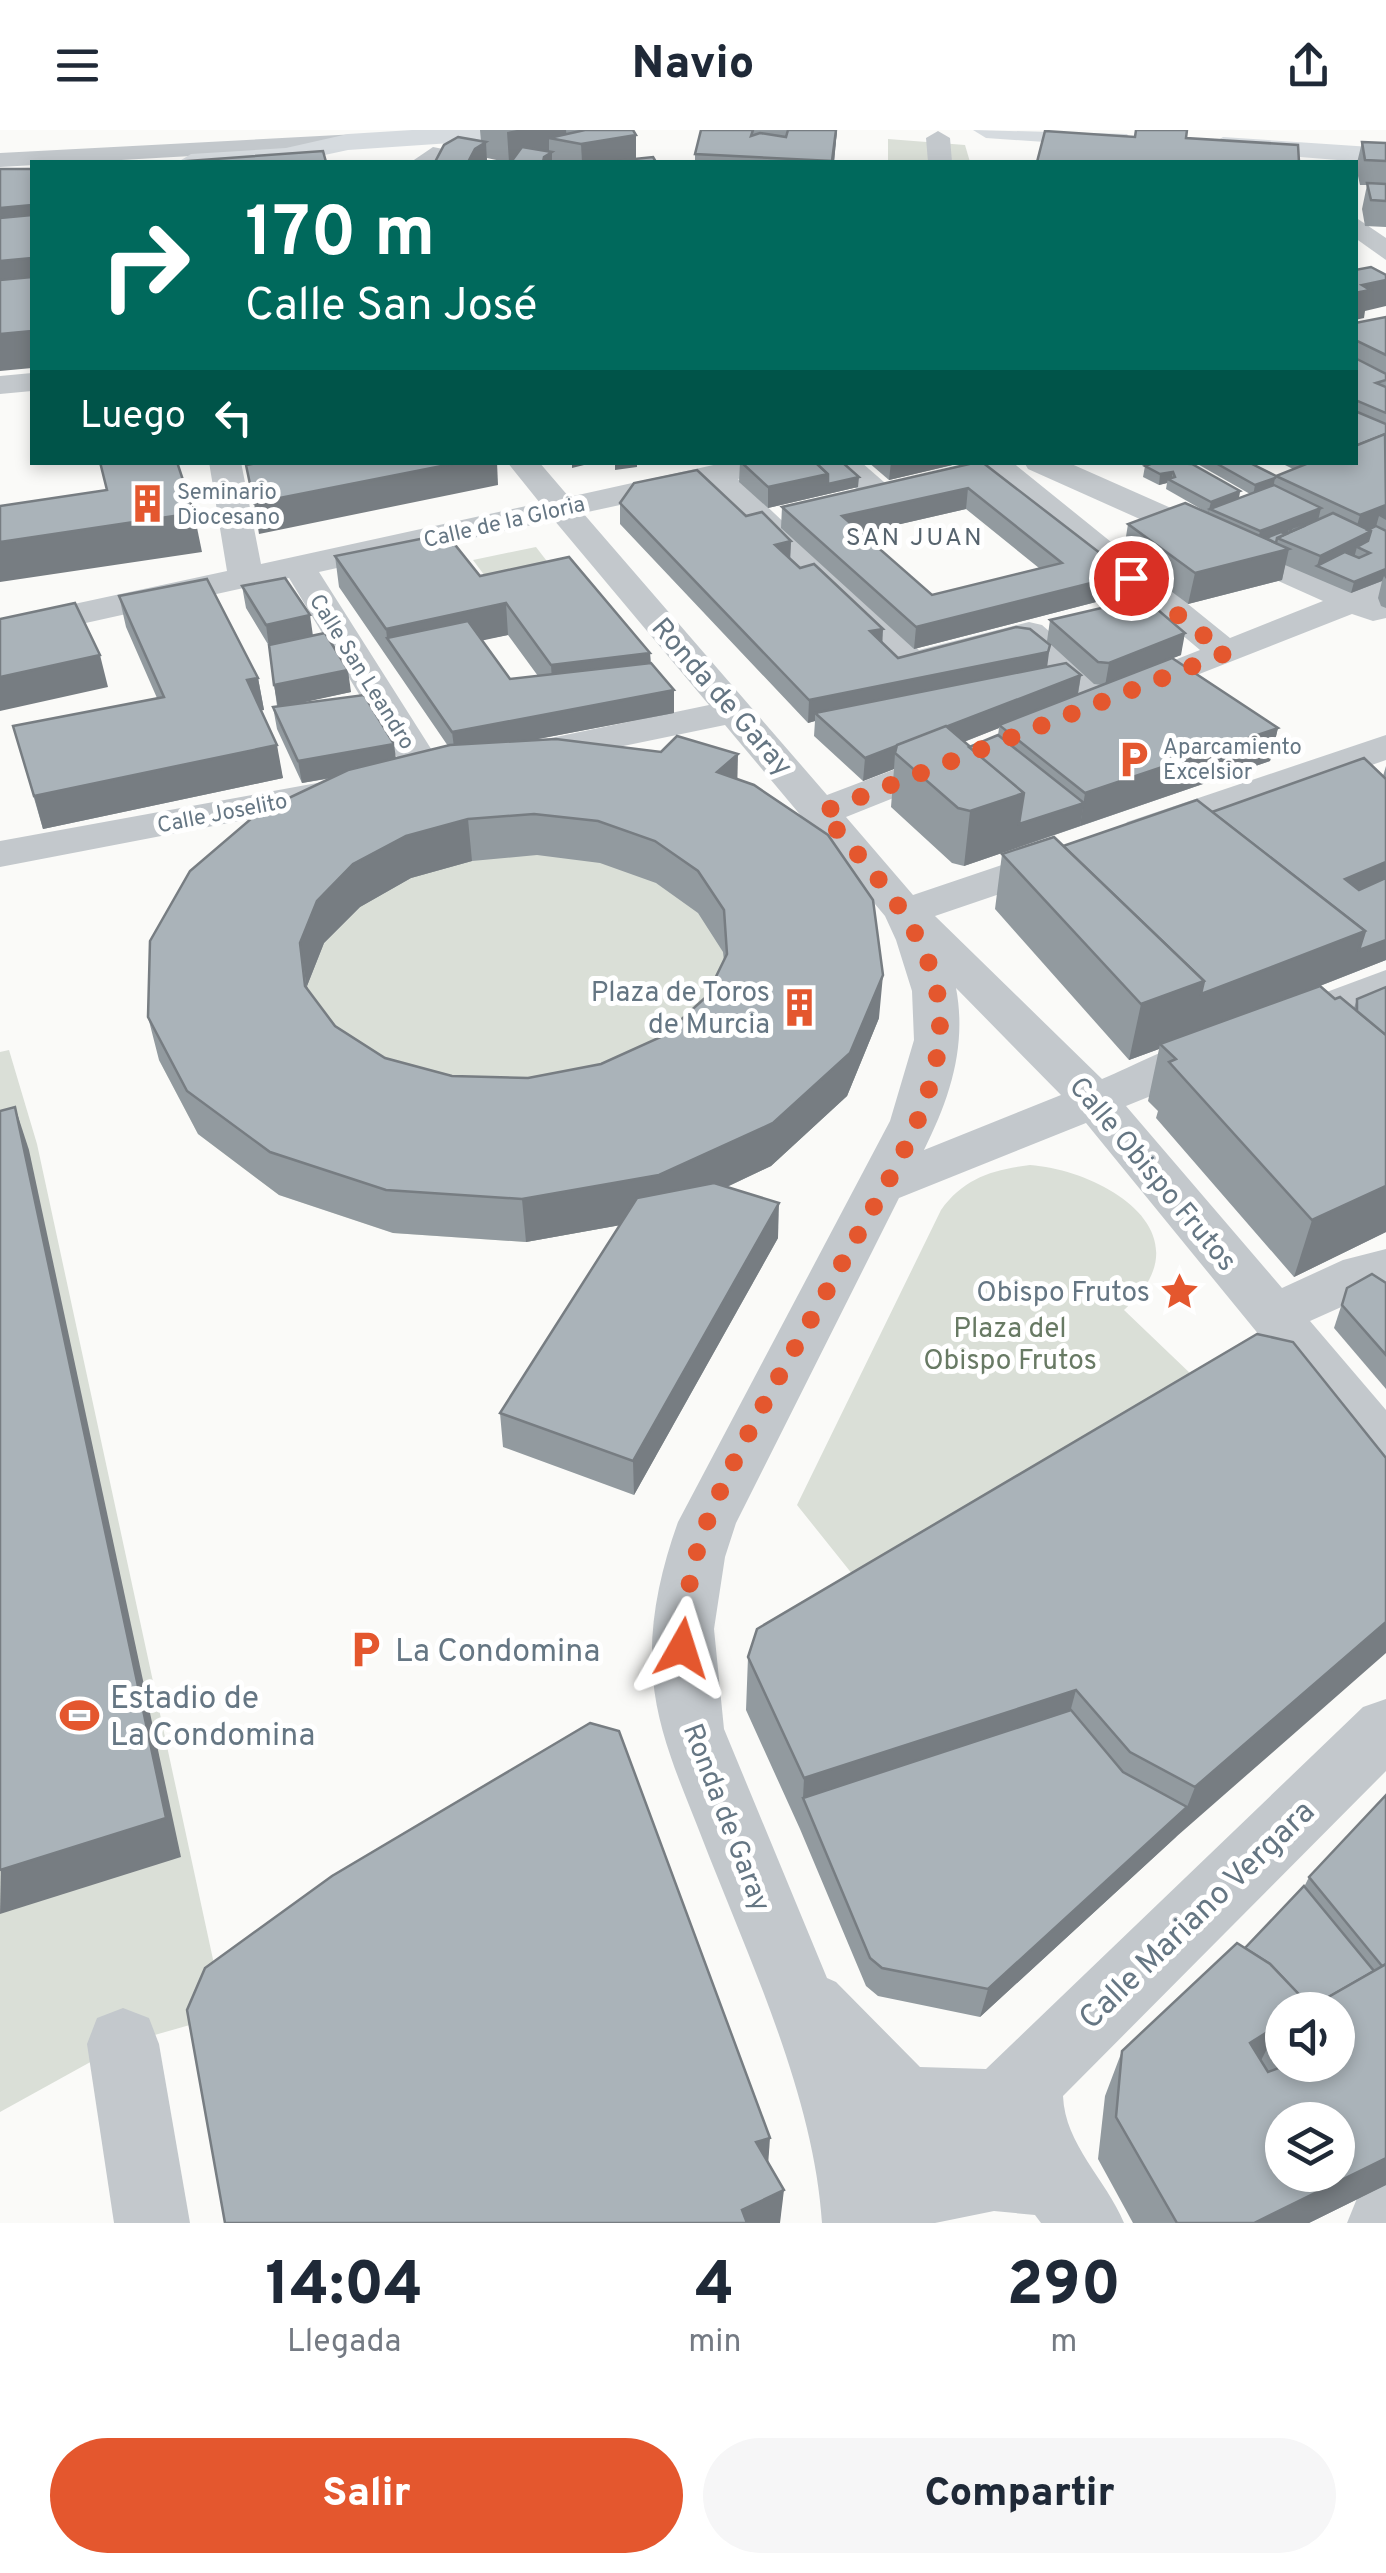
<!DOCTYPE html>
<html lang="es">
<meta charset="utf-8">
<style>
:root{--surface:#fff;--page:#f6f6f7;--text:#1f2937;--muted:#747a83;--accent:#e4572e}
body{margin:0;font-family:Overpass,sans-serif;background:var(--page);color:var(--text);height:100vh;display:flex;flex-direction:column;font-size:38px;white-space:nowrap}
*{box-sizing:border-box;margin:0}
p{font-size:32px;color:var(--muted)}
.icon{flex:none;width:55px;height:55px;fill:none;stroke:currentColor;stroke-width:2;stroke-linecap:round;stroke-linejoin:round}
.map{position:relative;height:2093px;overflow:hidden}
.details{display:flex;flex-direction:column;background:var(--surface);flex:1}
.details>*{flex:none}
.banner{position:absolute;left:30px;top:30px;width:1328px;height:305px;border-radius:0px;box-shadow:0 5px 15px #0003;background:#00695c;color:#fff;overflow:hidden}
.fabs{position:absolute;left:1265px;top:1862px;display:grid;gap:20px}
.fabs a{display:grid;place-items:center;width:90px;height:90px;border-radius:50%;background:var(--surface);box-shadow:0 5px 15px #0003;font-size:50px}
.pin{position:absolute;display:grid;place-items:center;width:85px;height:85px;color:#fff;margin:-42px;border:5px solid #fff;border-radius:50%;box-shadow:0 2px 10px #0007}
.me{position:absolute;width:110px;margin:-55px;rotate:6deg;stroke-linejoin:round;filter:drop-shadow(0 0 8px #0008)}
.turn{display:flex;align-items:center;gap:35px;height:210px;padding:0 50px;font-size:45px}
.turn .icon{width:130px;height:130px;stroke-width:2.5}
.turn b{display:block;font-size:70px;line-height:85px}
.then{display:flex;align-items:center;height:95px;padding:0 50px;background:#0003;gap:20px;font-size:38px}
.eta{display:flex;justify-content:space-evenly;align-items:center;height:170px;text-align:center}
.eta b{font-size:60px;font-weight:800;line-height:70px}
.cta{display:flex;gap:20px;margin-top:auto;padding:20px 50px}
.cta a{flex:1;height:115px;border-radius:60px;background:var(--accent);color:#fff;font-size:40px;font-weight:800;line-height:115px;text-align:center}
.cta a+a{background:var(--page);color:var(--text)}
header{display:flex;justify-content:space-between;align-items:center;height:130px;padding:0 50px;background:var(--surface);font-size:45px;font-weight:800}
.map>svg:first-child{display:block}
</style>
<header><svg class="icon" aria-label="menu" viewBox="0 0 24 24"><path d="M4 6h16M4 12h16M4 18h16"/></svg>Navio<svg class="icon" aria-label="share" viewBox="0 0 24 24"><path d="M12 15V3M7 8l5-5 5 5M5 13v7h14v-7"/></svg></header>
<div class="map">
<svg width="1386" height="2093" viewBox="0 0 1386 2093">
<rect width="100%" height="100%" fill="#fafaf8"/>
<g fill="#dadfd7">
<path d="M888 9 965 15 970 32H888Z"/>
<path d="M536 417 563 452 499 465 473 430Z"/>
<path d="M454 656 870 812 879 888 847 966 771 1036 660 1088 526 1112 393 1103 279 1065 198 1004 159 930 161 854Z"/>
<path d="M9 920 37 1014 225 1885 123 1914 0 1982V922Z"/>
<path d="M1030 1035C1105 1041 1210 1104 1124 1180L1193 1246 853 1445 797 1375 941 1080C964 1048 992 1040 1030 1035Z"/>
</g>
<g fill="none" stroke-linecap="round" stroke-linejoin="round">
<g fill="#c3c8cc" fill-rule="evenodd">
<path d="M938 1 950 8 952 32H928L926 8Z"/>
<path d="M357 4 365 6V16L0 37V23Z"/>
<path d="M433 17 483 27 487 32H411Z"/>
<path d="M1355 87 1386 108V130L1355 108Z"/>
<path d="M32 243V261L0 264V246Z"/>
<path d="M209 332H241L261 434 540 373 507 332H539L569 367 727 332H788L784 339 738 349 919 520 1029 492 1042 495 1111 555 1200 520 977 332H1012L1230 508 1323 471 1028 339 1024 332H1067L1354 459 1386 448V488L1373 491 1352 484 1105 581 1092 578 1022 516 912 544 899 541 708 356 583 383 827 665 943 621H971L977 629 971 637 846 687 913 765 1046 720 1061 716 1076 720 1082 729 1076 738 935 786 1102 949C1138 935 1191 901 1230 912L1236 923 1230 934 1126 976 1282 1158 1343 1130 1386 1119V1157L1310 1191 1386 1280V1343L1366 1336 1086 993 899 1068 736 1393 725 1427 714 1499 724 1599 827 1848 836 1852 920 1937 986 1939 1363 1577 1386 1569V1641L1063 1966C1065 2015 1106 2049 1124 2093H1041L1035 2085 994 2081 935 2093H822C814 1965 748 1827 702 1708 682 1656 658 1605 653 1549 648 1496 660 1442 678 1392L890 991 914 910 912 861 896 810 885 786 725 595 517 638 503 634 497 626 503 618 709 575 554 390 319 442 447 644 441 652H413L407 644 289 448 0 512V490L227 441ZM956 858 1061 965 924 1020C950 968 967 916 956 858Z"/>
<path d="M826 332H861L908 373 892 383 880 380Z"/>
<path d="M1386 605V630L1157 710 1142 713 1127 710 1121 701 1127 692Z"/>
<path d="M350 647 364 651 370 659 364 667 0 737V711Z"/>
<path d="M1386 840V871L1283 910 1267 906 1260 895 1267 884Z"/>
<path d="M123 1878 149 1888 159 1914 190 2093H114L87 1914 97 1888Z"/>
<path d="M1386 2054V2093H1347L1358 2066Z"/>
</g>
<g fill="#d6dbdf" fill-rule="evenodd">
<path d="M412 0H539L526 8 348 20 292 32H178L191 24 286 18 348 4Z"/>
<path d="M973 0 1127 4 1131 9 1118 17 986 8Z"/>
<path d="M1223 7 1386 18V34L1214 20 1210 15Z"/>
</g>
</g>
<g fill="#929a9f" fill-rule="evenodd">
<path d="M480 0H633L636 29 656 32H506L487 28V32H435L481 11Z"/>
<path d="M701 0H837L834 32H695V24Z"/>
<path d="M1362 12 1386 13V97L1365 96 1362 79 1367 55H1360L1356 37Z"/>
<path d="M1386 187V478L1381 476 1378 468 1382 451 1351 463 1285 435 1282 450 1188 474 1123 425 1128 394 1208 383 1166 359 1167 353 1159 355 1143 347 1145 336 1153 334 1151 332H1187L1184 333 1240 361 1239 368 1250 364 1194 332H1248L1276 346 1293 339 1279 332H1355V193Z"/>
<path d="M740 332 858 357 768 378 739 352Z"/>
<path d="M868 332H965L889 350Z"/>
<path d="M978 332 1123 465 914 519 781 398 782 377ZM966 379 1039 438 932 465 861 403Z"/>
<path d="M620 373 746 386 791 411 790 428 898 528 1047 536 1081 545 1078 565 1102 555 1094 554 1047 511 1050 490 1181 525 1172 528 1278 598 1270 631 964 736 952 733 891 677 894 639 863 651 814 606 815 591 808 593 620 394ZM999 598 998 605 969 617 964 612Z"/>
<path d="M335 426 480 446 650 523 651 533 674 583 527 611 737 649 879 888 847 966 771 1036 727 1057 778 1108 634 1365 503 1317 500 1283 620 1095 526 1112 393 1103 279 1065 198 1004 159 930 148 887 332 648 302 653 277 599 273 577 277 576 269 516 246 478 242 456 313 506 351 562 298 573 396 628 448 616 339 457ZM508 505 538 546 510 549 481 510ZM537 725 600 733 656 753 698 783 723 822 724 831 706 867 663 906 601 934 528 948 452 946 385 928 335 896 308 860 307 856 324 813 360 777 411 748 472 731Z"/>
<path d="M119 466 258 548 264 580H261L283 648 43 699 13 596 157 568 126 497Z"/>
<path d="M1386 636V830L1320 856 1335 869 1354 878 1357 869 1386 857V1102L1294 1147 1156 988 1158 981 1148 971 1159 919 1129 930 995 779 1002 724 1063 716 1212 682 1383 646Z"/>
<path d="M1386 1153V1259L1334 1198 1347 1158Z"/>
<path d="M1386 1328 1176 1707 980 1887 878 1866 866 1856 800 1699 746 1580 748 1527Z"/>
<path d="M1386 1665V2055L1309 2093H1133L1098 2029 1105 1966 1122 1921 1245 1818 1304 1757 1309 1747ZM1282 1880 1338 1935H1282Z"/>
</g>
<g fill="#777d82">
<path d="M517 0H566L567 11 549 8V23L552 22V32H509L507 2Z"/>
<path d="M836 0H837L834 32H832Z"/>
<path d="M636 5V32H582L581 14Z"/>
<path d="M486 12 487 32H468L475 19Z"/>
<path d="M32 75V108L0 112V78Z"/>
<path d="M32 128V163L0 165V131Z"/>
<path d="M1386 150V176L1365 181 1364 188 1355 190V163L1362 155Z"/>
<path d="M32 201V238L0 241V204Z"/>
<path d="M462 332H497L498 355 259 404 254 373Z"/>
<path d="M572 332H596L572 338Z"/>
<path d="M615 332H637V337L615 340Z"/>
<path d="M891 332H965L889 350Z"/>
<path d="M1173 342 1171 351 1168 349 1167 353 1159 355 1160 344Z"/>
<path d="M828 344 859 347 858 357 768 378V357Z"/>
<path d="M1275 348 1273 359 1253 366 1255 355Z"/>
<path d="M968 358 966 379 840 408 842 386Z"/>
<path d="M1240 361 1238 372 1210 379 1208 383 1211 372Z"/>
<path d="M1386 375V390L1379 386 1373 407 1365 421 1357 417 1354 428 1317 436 1320 426 1353 409 1360 385Z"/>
<path d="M1321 378 1316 399 1295 402 1289 399 1286 410 1277 408 1255 423 1260 401Z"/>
<path d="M194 383 202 422 0 452V412Z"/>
<path d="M791 411 790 432 775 415Z"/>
<path d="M1289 419 1282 450 1188 474 1195 443Z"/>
<path d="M1386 439V449L1384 446 1382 451 1351 463 1354 452Z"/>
<path d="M1127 444 1123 465 914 519 916 497Z"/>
<path d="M506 473 508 505 401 528 387 508 386 499Z"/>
<path d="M310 485 313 506 269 517 266 495Z"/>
<path d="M883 499 882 521 870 501Z"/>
<path d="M1185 503 1181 525 1105 556 1109 533Z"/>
<path d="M1050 515 1047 538 815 583V591L808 593 809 570Z"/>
<path d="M650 523 651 555 553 567 551 535Z"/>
<path d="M100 525 108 557 0 581V547Z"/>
<path d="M348 540 351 562 278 578 274 555Z"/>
<path d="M1081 545 1077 568 999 595V598L907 634 895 623 894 639 863 651 865 628Z"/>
<path d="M258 548 264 580 253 582 247 550Z"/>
<path d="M674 560V583L455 625 452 602Z"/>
<path d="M1278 598 1270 631 1080 696 1085 663Z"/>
<path d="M394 614 397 636 302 653 298 631Z"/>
<path d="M277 615 283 648 43 699 34 666Z"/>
<path d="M738 624 737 665 717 642Z"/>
<path d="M1024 663 1084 673 1080 696 964 736 970 681Z"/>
<path d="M468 689 472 731 411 748 360 777 324 813 307 856 313 899 300 813 317 771 353 734 406 706Z"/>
<path d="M1386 732V752L1338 772 1345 749Z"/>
<path d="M1365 801 1386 810V830L1163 917 1160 914 1159 919 1129 930 1141 874 1204 851Z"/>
<path d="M883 845 879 888 847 966 771 1036 660 1088 526 1112 522 1069Z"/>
<path d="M15 977 29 1020 181 1727 0 1784Z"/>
<path d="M1386 1056V1102L1294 1147 1312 1090Z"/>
<path d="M779 1073 778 1108 634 1365 633 1331Z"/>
<path d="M1386 1492V1523L1176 1707 980 1887 988 1859 1187 1677 1195 1657Z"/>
<path d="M1076 1560 1062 1612 803 1668 804 1648Z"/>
<path d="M1280 1894 1256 1940 1250 1913Z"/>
<path d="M770 2008 767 2050 756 2012Z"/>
<path d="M1386 2028V2055L1309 2093H1254Z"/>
<path d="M784 2060 780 2093H742V2080Z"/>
</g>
<g fill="#aab3b9" stroke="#777d82" stroke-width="2.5" fill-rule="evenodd">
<path d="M585 0H633L636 5 581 14 549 8Z"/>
<path d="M701 0H753L751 6 760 3 786 7 788 0H836L832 31 695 24Z"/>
<path d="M1136 0H1187L1186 8 1298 15 1299 32H1037L1045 1 1135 7Z"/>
<path d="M458 7 486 12 475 19 468 32H435L444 15Z"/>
<path d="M1362 12 1386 13V31L1365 30Z"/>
<path d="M522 17 552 22 544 27 543 32H511Z"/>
<path d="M323 21 326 32H174Z"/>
<path d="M653 27 656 32H606Z"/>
<path d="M0 39H32V75L0 78Z"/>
<path d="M1367 53 1386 54V71L1371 70Z"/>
<path d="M32 85V128L0 131V88Z"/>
<path d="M1371 137 1386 145V150L1362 155 1370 160 1355 163V140Z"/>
<path d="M32 147V201L0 204V150Z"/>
<path d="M1386 187V225L1355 210V193Z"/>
<path d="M1355 228 1386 244V250L1376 253 1386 257V283L1355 270Z"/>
<path d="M1355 281 1386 294V304L1355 316Z"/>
<path d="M1385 304 1386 375 1360 385 1276 346 1311 332H1355V316Z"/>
<path d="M100 332H177L194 383 0 412V376L107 360Z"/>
<path d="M262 332H462L254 373 246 335Z"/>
<path d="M741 332H815L828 344 768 357Z"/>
<path d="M815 332H842L859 347 828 354V344Z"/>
<path d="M978 332H982L1127 444 916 497 782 377ZM968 358 1062 433 932 465 842 386Z"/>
<path d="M1156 332 1192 334 1240 361 1211 372 1168 349 1175 347 1173 342 1160 344 1145 336Z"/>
<path d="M1214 332H1248L1276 346 1275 348 1255 355Z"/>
<path d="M697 340 746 386 762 382 791 411 775 415 800 438 814 434 883 499 870 501 898 528 1016 497 1030 499 1050 515 1048 522 809 570 620 373 634 353Z"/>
<path d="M1274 355 1321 378 1260 401 1210 379Z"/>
<path d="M1185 373 1289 419 1195 443 1128 394Z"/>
<path d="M1333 383 1371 401 1320 426 1277 408Z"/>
<path d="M1302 394 1304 396 1292 401 1289 399Z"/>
<path d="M1376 396 1386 401V439L1354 452 1317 436 1345 422 1359 428 1370 423 1357 417 1368 411 1371 401 1368 400Z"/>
<path d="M1281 402 1286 404 1277 408 1276 413 1266 408Z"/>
<path d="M440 405 448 406 480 446 569 427 650 523 551 535 506 473 386 499 335 426Z"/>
<path d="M285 448 310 485 266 495 242 456Z"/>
<path d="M207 449 258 548 247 550 277 615 34 666 13 596 164 567 119 466Z"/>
<path d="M1144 468 1185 503 1109 533 1098 532 1050 490Z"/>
<path d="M75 473 100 525 0 547V489Z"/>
<path d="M468 491 510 549 651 533 674 560 452 602 387 508Z"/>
<path d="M325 503 348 540 274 555 269 515Z"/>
<path d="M1172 528 1278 598 1085 663 999 595Z"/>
<path d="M1066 533 1081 545 865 628 815 583Z"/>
<path d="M364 565 394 614 298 631 273 577Z"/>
<path d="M946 596 1024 663 970 681 958 678 895 623 897 615Z"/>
<path d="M998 605 1084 673 1019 694 1024 663 969 617Z"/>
<path d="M677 606 738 624 717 642 754 655 828 705 873 770 883 845 850 923 773 993 659 1045 522 1069 386 1060 270 1022 187 961 148 887 150 811 190 741 259 682 348 640 450 615 556 609 661 622ZM534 684 598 691 655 711 698 741 724 780 727 824 706 867 663 906 601 934 528 948 452 946 385 928 335 896 305 856 300 813 317 771 353 734 406 706 468 689Z"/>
<path d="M1364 628 1386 649V732L1345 749 1359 760 1386 748V810L1359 820 1365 801 1212 682Z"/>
<path d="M1197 670 1365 801 1201 864 1204 851 1063 716Z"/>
<path d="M1054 707 1204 851 1141 874 1002 724Z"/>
<path d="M1320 856 1335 869 1340 867 1386 905V1056L1312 1090 1169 932 1176 929 1160 914Z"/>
<path d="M1386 857V905L1357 881V869Z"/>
<path d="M15 977 166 1688 0 1740V981Z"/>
<path d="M714 1053 779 1073 633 1331 500 1283 637 1068Z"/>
<path d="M1372 1144 1386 1153V1225L1342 1175 1347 1158Z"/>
<path d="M1257 1204 1293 1212 1386 1328V1492L1195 1657 1130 1622 1076 1560 804 1648 748 1527 757 1499Z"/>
<path d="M1071 1580 1123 1642 1187 1677 988 1859 882 1838 870 1828 803 1668Z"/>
<path d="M590 1593 619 1601 770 2008 756 2012 784 2060 742 2080 747 2093H225L187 1880 205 1838 332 1746Z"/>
<path d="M1386 1665V1834L1382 1836 1309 1747Z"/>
<path d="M1304 1756 1374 1841 1311 1877 1270 1834 1245 1818Z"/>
<path d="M1237 1813 1270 1834 1311 1877 1386 1834V2028L1254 2093H1177L1116 1987 1122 1921ZM1282 1880H1338V1935H1287L1268 1942 1250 1913 1280 1894 1282 1899ZM1282 1990H1338V2045H1282Z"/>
</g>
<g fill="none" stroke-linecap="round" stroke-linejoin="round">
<path stroke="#e4572e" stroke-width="18" stroke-dasharray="0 32.4" d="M682 1518C685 1475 691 1432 707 1392 743 1304 795 1220 840 1137 883 1056 958 953 936 857 919 786 866 736 822 682L1226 523 1131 448"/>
</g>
<defs>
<symbol id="building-bare" viewBox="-9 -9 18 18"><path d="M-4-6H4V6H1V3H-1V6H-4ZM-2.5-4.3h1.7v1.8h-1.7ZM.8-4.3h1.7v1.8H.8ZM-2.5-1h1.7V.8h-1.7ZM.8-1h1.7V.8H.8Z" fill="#e4572e" stroke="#fff" stroke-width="2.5" paint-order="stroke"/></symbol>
<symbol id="parking-bare" viewBox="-9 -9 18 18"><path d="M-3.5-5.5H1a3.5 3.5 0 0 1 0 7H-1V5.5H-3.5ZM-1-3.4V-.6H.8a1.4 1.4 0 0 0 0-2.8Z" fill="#e4572e" stroke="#fff" stroke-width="2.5" paint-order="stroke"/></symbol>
<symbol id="sight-bare" viewBox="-9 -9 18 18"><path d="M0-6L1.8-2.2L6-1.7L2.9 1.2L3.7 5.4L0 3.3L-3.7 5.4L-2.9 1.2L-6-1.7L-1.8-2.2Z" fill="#e4572e" stroke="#fff" stroke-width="2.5" paint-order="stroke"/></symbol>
<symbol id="stadium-bare" viewBox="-9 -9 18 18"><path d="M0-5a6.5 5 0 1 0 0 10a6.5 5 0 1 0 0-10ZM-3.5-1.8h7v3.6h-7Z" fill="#e4572e" stroke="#fff" stroke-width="2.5" paint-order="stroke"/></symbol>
</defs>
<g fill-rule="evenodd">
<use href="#building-bare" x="120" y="346" width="55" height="55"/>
<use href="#parking-bare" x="1106" y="602" width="55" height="55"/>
<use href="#building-bare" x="772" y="850" width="55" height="55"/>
<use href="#sight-bare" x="1152" y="1134" width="55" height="55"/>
<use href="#parking-bare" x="338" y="1492" width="55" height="55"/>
<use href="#stadium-bare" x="52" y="1558" width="55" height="55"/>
</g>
<g text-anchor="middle" stroke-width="10" stroke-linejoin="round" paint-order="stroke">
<g font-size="22" fill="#657683" stroke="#fff" text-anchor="start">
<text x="177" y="369">Seminario<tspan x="177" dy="25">Diocesano</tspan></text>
<text x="1163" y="624">Aparcamiento<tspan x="1163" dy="25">Excelsior</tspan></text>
</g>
<g font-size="22" fill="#657683" stroke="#fff">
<text transform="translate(504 391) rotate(-13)" y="8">Calle de la Gloria</text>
<text transform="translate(363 541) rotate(58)" y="8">Calle San Leandro</text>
<text transform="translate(222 682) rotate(-11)" y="8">Calle Joselito</text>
</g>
<g font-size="25" letter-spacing="2.5" fill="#57646e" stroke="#fff">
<text x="915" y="415">SAN JUAN</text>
</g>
<g font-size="28" fill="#657683" stroke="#fff">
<text transform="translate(723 566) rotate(49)" y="10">Ronda de Garay</text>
<text transform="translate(1154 1043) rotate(50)" y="10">Calle Obispo Frutos</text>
<text transform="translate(728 1687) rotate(69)" y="10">Ronda de Garay</text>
</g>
<g font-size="28" fill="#657683" stroke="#fff" text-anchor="end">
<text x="770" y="871">Plaza de Toros<tspan x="770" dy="32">de Murcia</tspan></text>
<text x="1150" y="1171">Obispo Frutos</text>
</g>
<g font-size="28" fill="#687a64" stroke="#fff">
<text x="1010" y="1207">Plaza del<tspan x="1010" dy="32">Obispo Frutos</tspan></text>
</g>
<g font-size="32" fill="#657683" stroke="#fff" text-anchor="start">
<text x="395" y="1531">La Condomina</text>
<text x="110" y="1578">Estadio de<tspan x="110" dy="37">La Condomina</tspan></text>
</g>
<g font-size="32" fill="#657683" stroke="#fff">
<text transform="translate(1196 1784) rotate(-44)" y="11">Calle Mariano Vergara</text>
</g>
</g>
</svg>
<div class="fabs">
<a><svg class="icon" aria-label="sound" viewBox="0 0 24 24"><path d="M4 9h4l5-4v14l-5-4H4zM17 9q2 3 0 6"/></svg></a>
<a><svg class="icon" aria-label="layers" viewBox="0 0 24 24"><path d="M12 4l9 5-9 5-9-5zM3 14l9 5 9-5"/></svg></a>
</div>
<div class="pin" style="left:1131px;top:448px;background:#d93025"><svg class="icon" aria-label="arrive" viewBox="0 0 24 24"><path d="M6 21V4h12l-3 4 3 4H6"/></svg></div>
<svg class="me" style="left:682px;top:1518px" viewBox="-20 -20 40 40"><path d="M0-17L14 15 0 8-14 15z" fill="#e4572e" stroke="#fff" stroke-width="4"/></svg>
<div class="banner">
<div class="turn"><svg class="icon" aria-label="right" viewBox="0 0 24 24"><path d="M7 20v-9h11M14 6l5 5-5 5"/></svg><div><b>170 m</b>Calle San José</div></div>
<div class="then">Luego<svg class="icon" aria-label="left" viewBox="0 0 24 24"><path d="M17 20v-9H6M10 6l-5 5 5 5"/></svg></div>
</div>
</div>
<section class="details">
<div class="eta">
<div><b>14:04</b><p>Llegada</p></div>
<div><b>4</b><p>min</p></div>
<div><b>290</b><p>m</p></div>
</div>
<div class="cta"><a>Salir</a><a>Compartir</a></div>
</section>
